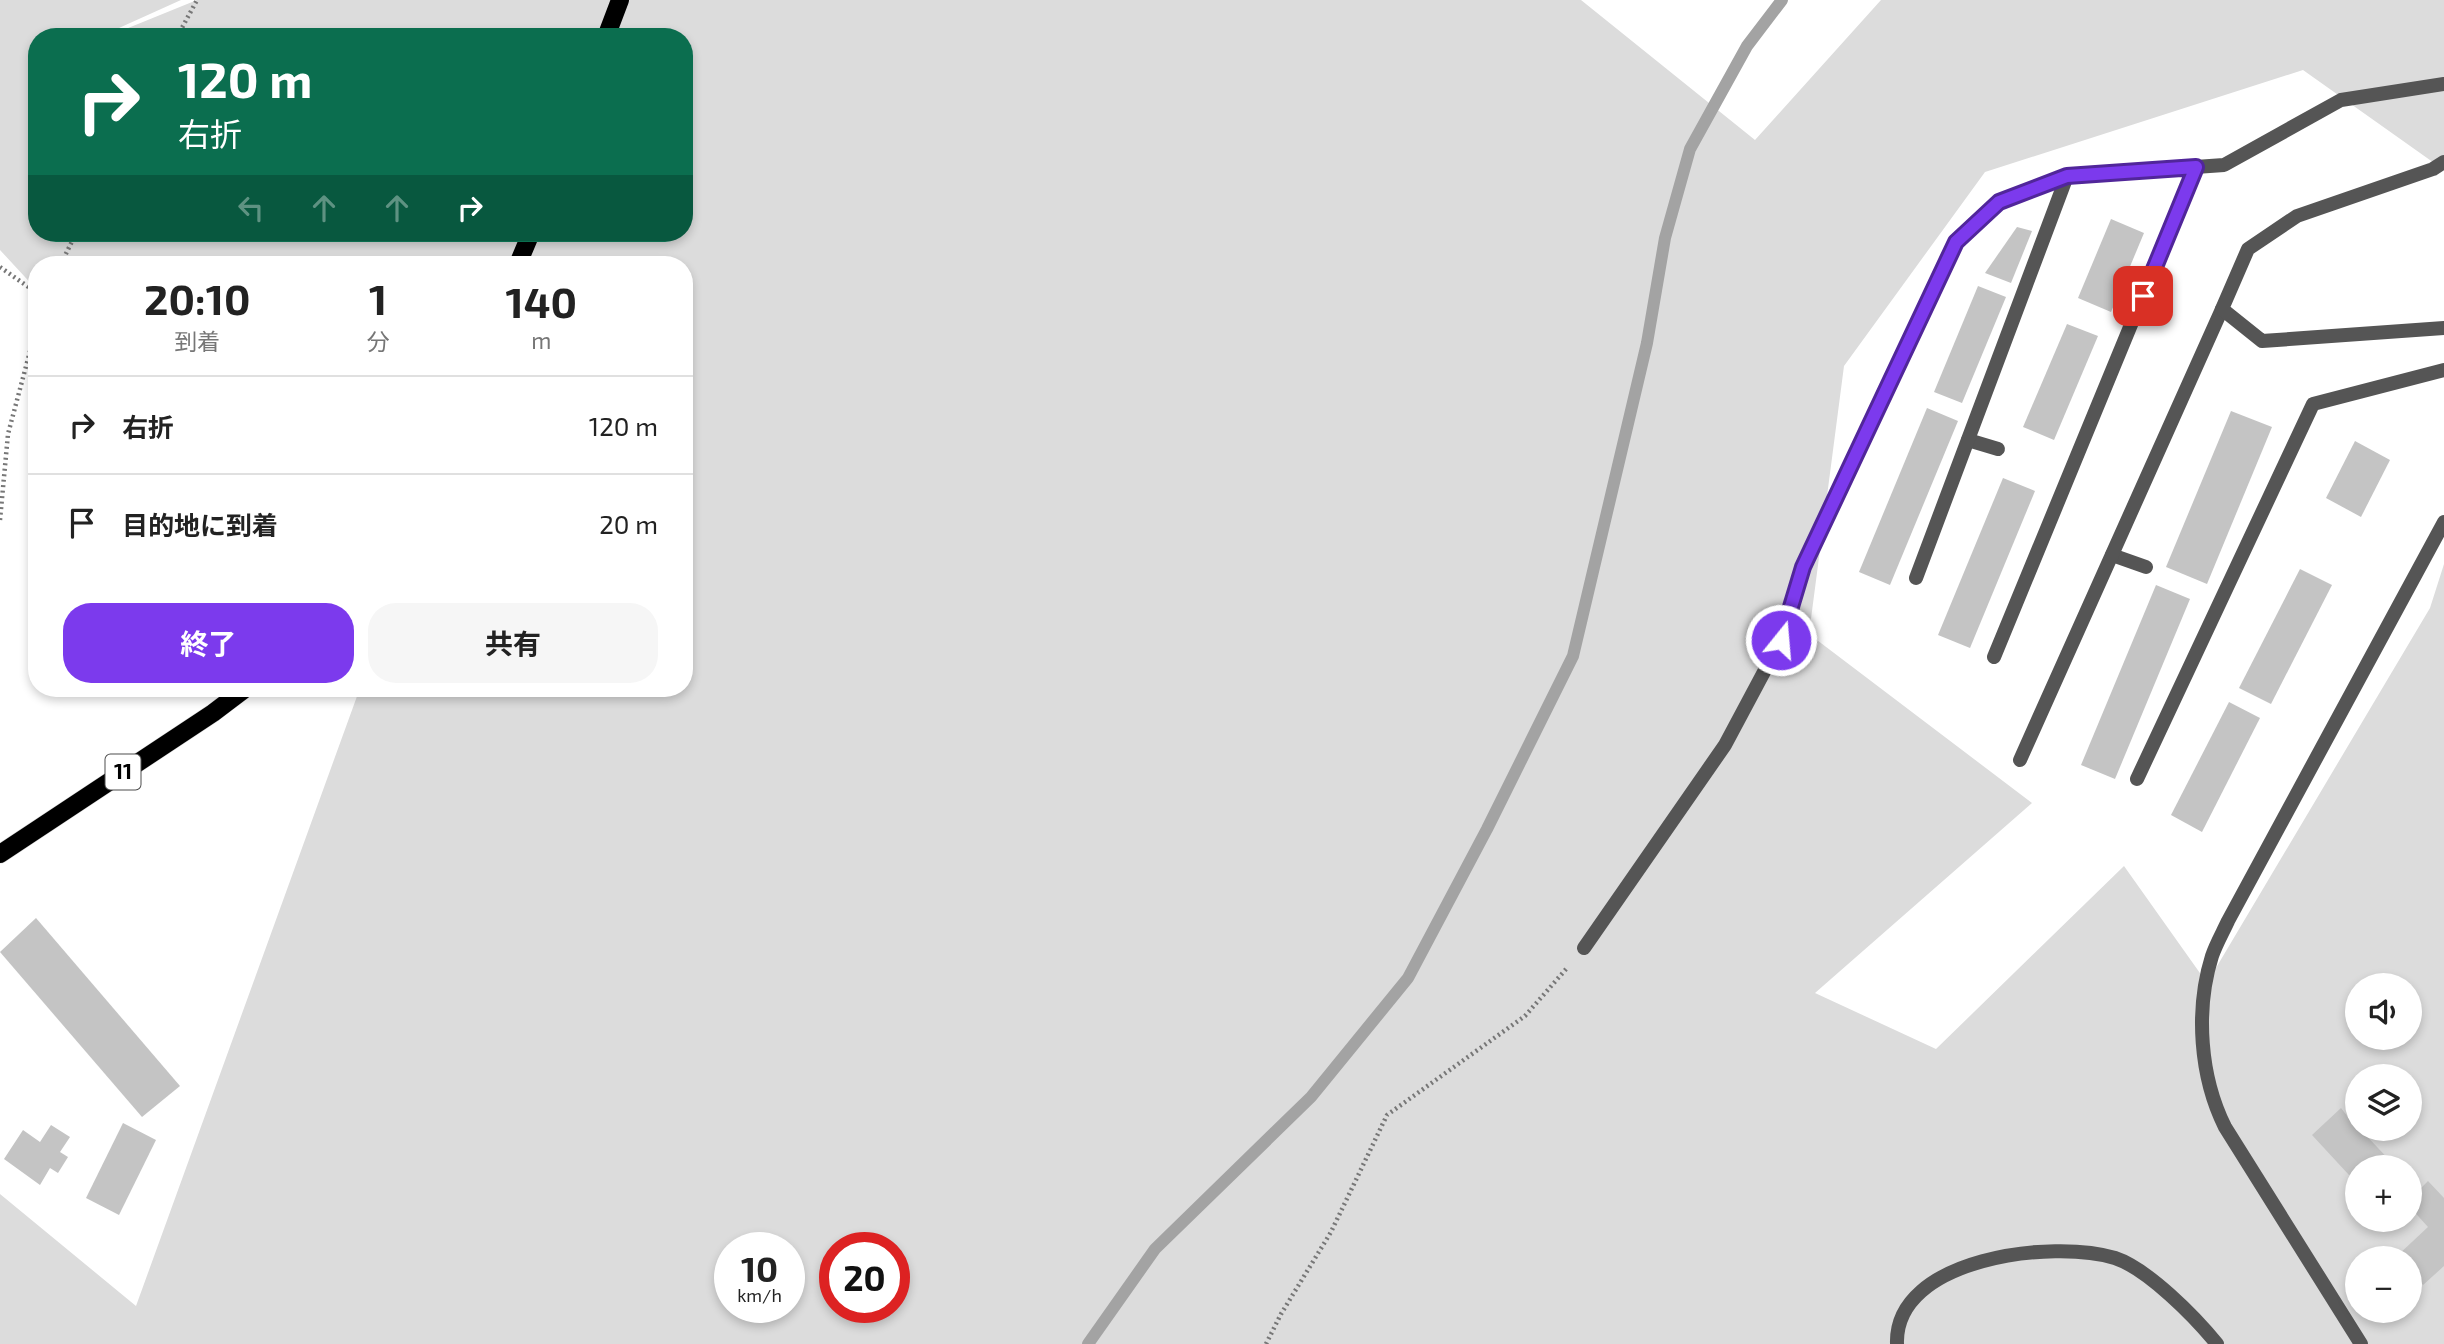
<!DOCTYPE html>
<html lang="ja">
<meta charset="utf-8">
<style>
:root{--surface:#fff;--page:#f6f6f6;--text:#222;--muted:#767676;--line:#e0e0e0;--accent:#7c3aed}
body{margin:0;font-family:"Exo 2","Noto Sans JP",sans-serif;background:var(--page);color:var(--text);height:100vh;display:flex;flex-direction:column;font-size:26px;white-space:nowrap}
*{box-sizing:border-box;margin:0}
p{font-size:23px;color:var(--muted)}
.icon{flex:none;width:38px;height:38px;fill:none;stroke:currentColor;stroke-width:2;stroke-linecap:round;stroke-linejoin:round}
.map{position:relative;flex:1;overflow:hidden}
.side{position:absolute;left:28px;top:256px;width:665px;height:441px;display:flex;flex-direction:column;background:var(--surface);border-radius:28px;box-shadow:0 4px 10px #0003}
.side>*{flex:none}
.top-card{position:absolute;left:28px;top:28px;width:665px;height:214px;border-radius:28px;box-shadow:0 4px 10px #0003;background:#0b6e4f;color:#fff;overflow:hidden}
.buttons{position:absolute;left:2345px;top:973px;display:grid;gap:14px}
.buttons a{display:grid;place-items:center;width:77px;height:77px;border-radius:50%;background:var(--surface);box-shadow:0 4px 10px #0003;font-size:35px}
.speed{position:absolute;left:714px;top:1232px;display:flex;gap:14px;font-size:35px;font-weight:700;text-align:center}
.speed>*{display:grid;place-content:center;width:91px;height:91px;border-radius:50%;background:var(--surface);box-shadow:0 4px 10px #0003;line-height:1}
.speed small{font-size:18px;font-weight:400}
.speed .limit{border:10px solid #d22;background:#fff;color:#111}
.pin{position:absolute;display:grid;place-items:center;width:60px;height:60px;color:#fff;margin:-30px;border-radius:14px;box-shadow:0 4px 10px #0006}
.me{position:absolute;width:77px;margin:-38px;rotate:17deg;stroke-linejoin:round;filter:drop-shadow(0 0 5px #0008)}
.turn{display:flex;align-items:center;gap:24px;height:147px;padding:0 35px;font-size:32px}
.turn .icon{width:91px;height:91px;stroke-width:2.5}
.turn b{display:block;font-size:49px;line-height:60px}
.lanes{display:flex;align-items:center;height:66px;padding:0 35px;background:#0003;justify-content:center;gap:35px;direction:ltr}
.lanes .off{opacity:.35}
.eta{display:flex;justify-content:space-evenly;align-items:center;height:119px;text-align:center}
.eta b{font-size:42px;font-weight:700;line-height:49px}
.cta{display:flex;gap:14px;margin-top:auto;padding:14px 35px}
.cta a{flex:1;height:80px;border-radius:28px;background:var(--accent);color:#fff;font-size:28px;font-weight:700;line-height:80px;text-align:center}
.cta a+a{background:var(--page);color:var(--text)}
ul{padding:0;list-style:none}
li{display:flex;align-items:center;gap:21px;height:98px;padding:0 35px;border-top:2px solid var(--line)}
li div{flex:1}
li b{display:block;font-size:26px}
li em{font-style:normal}
.map>svg:first-child{display:block}
</style>
<div class="map">
<svg width="2444" height="1344" viewBox="0 0 2444 1344">
<rect width="100%" height="100%" fill="#fff"/>
<path fill="#dcdcdc" fill-rule="evenodd" d="M0 0H181L99 37H37V233H684V37H106L197 0H1581L1755 140 1881 0H2444V170L2303 70 1985 172 1844 366 1809 634 2032 803 1815 993 1936 1049 2124 866 2207 983 2430 608 2444 564V1344H0V1194L136 1306 360 688H684V264H37V290L0 250ZM2357 985H2410V1038H2357ZM2357 1076H2410V1129H2357ZM2357 1167H2410V1220H2357ZM730 1248H789V1307H730ZM835 1248H894V1307H835ZM2357 1258H2410V1311H2357Z"/>
<g fill="none" stroke-linecap="round" stroke-linejoin="round">
<path stroke="#a3a3a3" stroke-width="12" d="M1088 1344 1155 1249 1311 1097 1408 978 1487 829 1573 656 1647 343 1665 238 1690 149 1747 46 1782 0"/>
</g>
<g fill="#c4c4c4">
<path d="M2111 219 2144 233 2111 312 2078 298Z"/>
<path d="M2017 227 2032 231 2011 283 1985 273Z"/>
<path d="M1978 286 2006 297 1962 403 1934 392Z"/>
<path d="M2067 324 2098 336 2054 440 2023 427Z"/>
<path d="M1927 408 1958 421 1890 585 1859 572Z"/>
<path d="M2231 411 2272 427 2207 584 2166 567Z"/>
<path d="M2355 441 2390 460 2361 517 2326 498Z"/>
<path d="M2003 478 2035 491 1970 648 1938 635Z"/>
<path d="M2300 569 2332 585 2271 704 2239 688Z"/>
<path d="M2156 585 2190 599 2115 779 2081 765Z"/>
<path d="M2229 702 2260 718 2202 832 2171 815Z"/>
<path d="M36 918 180 1086 142 1117 0 952Z"/>
<path d="M2341 1108 2357 1129H2360L2396 1167H2372L2369 1164 2357 1167V1171L2349 1175 2312 1135Z"/>
<path d="M123 1123 156 1140 119 1215 86 1198Z"/>
<path d="M51 1125 70 1137 60 1152 68 1157 58 1173 50 1168 40 1185 4 1159 23 1130 40 1142Z"/>
<path d="M2428 1181 2444 1198V1266L2423 1285 2410 1270V1258H2399L2397 1256 2428 1227 2410 1207V1182L2418 1191Z"/>
</g>
<g fill="none" stroke-linecap="round" stroke-linejoin="round">
<defs>
<g id="primary">
<path d="M606 37 620 0"/>
<path d="M518 264 531 233"/>
<path d="M0 854 213 713 246 688"/>
</g>
</defs>
<use href="#primary" stroke="#dbdbdb" stroke-width="19"/>
<g stroke="#777" stroke-width="4.5" stroke-dasharray="2 3.5" stroke-linecap="butt">
<path d="M177 37 197 0"/>
<path d="M61 264 76 233"/>
<path d="M0 267 37 293"/>
<path d="M0 520 8 434 37 325"/>
<path d="M1266 1344 1281 1314 1331 1232 1387 1115 1525 1016 1567 968"/>
</g>
<g stroke="#555" stroke-width="14">
<path d="M1968 440 1998 449"/>
<path d="M2112 555 2146 567"/>
<path d="M1916 578 2067 176"/>
<path d="M1994 657 2196 167"/>
<path d="M2020 760 2222 309"/>
<path d="M2137 779 2313 404 2444 370"/>
<path d="M1584 948 1725 745 1781 640 1803 567 1956 242 1999 202 2067 176 2224 165 2341 100 2444 84"/>
</g>
<g stroke="#555" stroke-width="14">
<path d="M2444 162 2433 169 2297 216 2248 249 2222 309 2262 341 2444 328"/>
<path d="M1897 1344C1894 1257 2055 1239 2115 1258 2148 1269 2195 1317 2217 1344"/>
<path d="M2361 1344 2225 1127C2200 1077 2195 1010 2212 956 2216 944 2223 932 2228 921L2444 522"/>
</g>
<use href="#primary" stroke="#000" stroke-width="18"/>
</g>
<g fill="none" stroke-linecap="round" stroke-linejoin="round">
<defs>
<path id="route" d="M1781 640 1803 567 1956 242 1999 202 2067 176 2196 167 2143 296"/>
</defs>
<use href="#route" stroke="#51269a" stroke-width="18"/>
<use href="#route" stroke="#7c3aed" stroke-width="12"/>
</g>
<g text-anchor="middle" stroke-width="6" stroke-linejoin="round" paint-order="stroke">
<rect fill="#fff" stroke="#4c4c4c" stroke-width="2" x="105.5" y="754.5" width="35" height="35" rx="5"/>
<g font-size="21" font-weight="bold" fill="#000">
<text x="123" y="779">11</text>
</g>
</g>
</svg>
<div class="buttons">
<a><svg class="icon" aria-label="sound" viewBox="0 0 24 24"><path d="M4 9h4l5-4v14l-5-4H4zM17 9q2 3 0 6"/></svg></a>
<a><svg class="icon" aria-label="layers" viewBox="0 0 24 24"><path d="M12 4l9 5-9 5-9-5zM3 14l9 5 9-5"/></svg></a>
<a>+</a>
<a>−</a>
</div>
<div class="speed"><div>10<small>km/h</small></div><div class="limit">20</div></div>
<div class="pin" style="left:2143px;top:296px;background:#d93025"><svg class="icon" aria-label="arrive" viewBox="0 0 24 24"><path d="M6 21V4h12l-3 4 3 4H6"/></svg></div>
<svg class="me" style="left:1781px;top:640px" viewBox="-20 -20 40 40"><circle r="17" fill="#7c3aed" stroke="#fff" stroke-width="3"/><path d="M0-11L8 9 0 5-8 9z" fill="#fff"/></svg>
<div class="top-card">
<div class="turn"><svg class="icon" aria-label="right" viewBox="0 0 24 24"><path d="M7 20v-9h11M14 6l5 5-5 5"/></svg><div><b>120 m</b>右折</div></div>
<div class="lanes"><svg class="icon off" aria-label="left" viewBox="0 0 24 24"><path d="M17 20v-9H6M10 6l-5 5 5 5"/></svg><svg class="icon off" aria-label="ahead" viewBox="0 0 24 24"><path d="M12 20V5M6 11l6-6 6 6"/></svg><svg class="icon off" aria-label="ahead" viewBox="0 0 24 24"><path d="M12 20V5M6 11l6-6 6 6"/></svg><svg class="icon" aria-label="right" viewBox="0 0 24 24"><path d="M7 20v-9h11M14 6l5 5-5 5"/></svg></div>
</div>
<section class="side">
<div class="eta">
<div><b>20:10</b><p>到着</p></div>
<div><b>1</b><p>分</p></div>
<div><b>140</b><p>m</p></div>
</div>
<ul>
<li><svg class="icon" aria-label="right" viewBox="0 0 24 24"><path d="M7 20v-9h11M14 6l5 5-5 5"/></svg><div><b>右折</b></div><em>120 m</em></li>
<li><svg class="icon" aria-label="arrive" viewBox="0 0 24 24"><path d="M6 21V4h12l-3 4 3 4H6"/></svg><div><b>目的地に到着</b></div><em>20 m</em></li>
</ul>
<div class="cta"><a>終了</a><a>共有</a></div>
</section>
</div>
